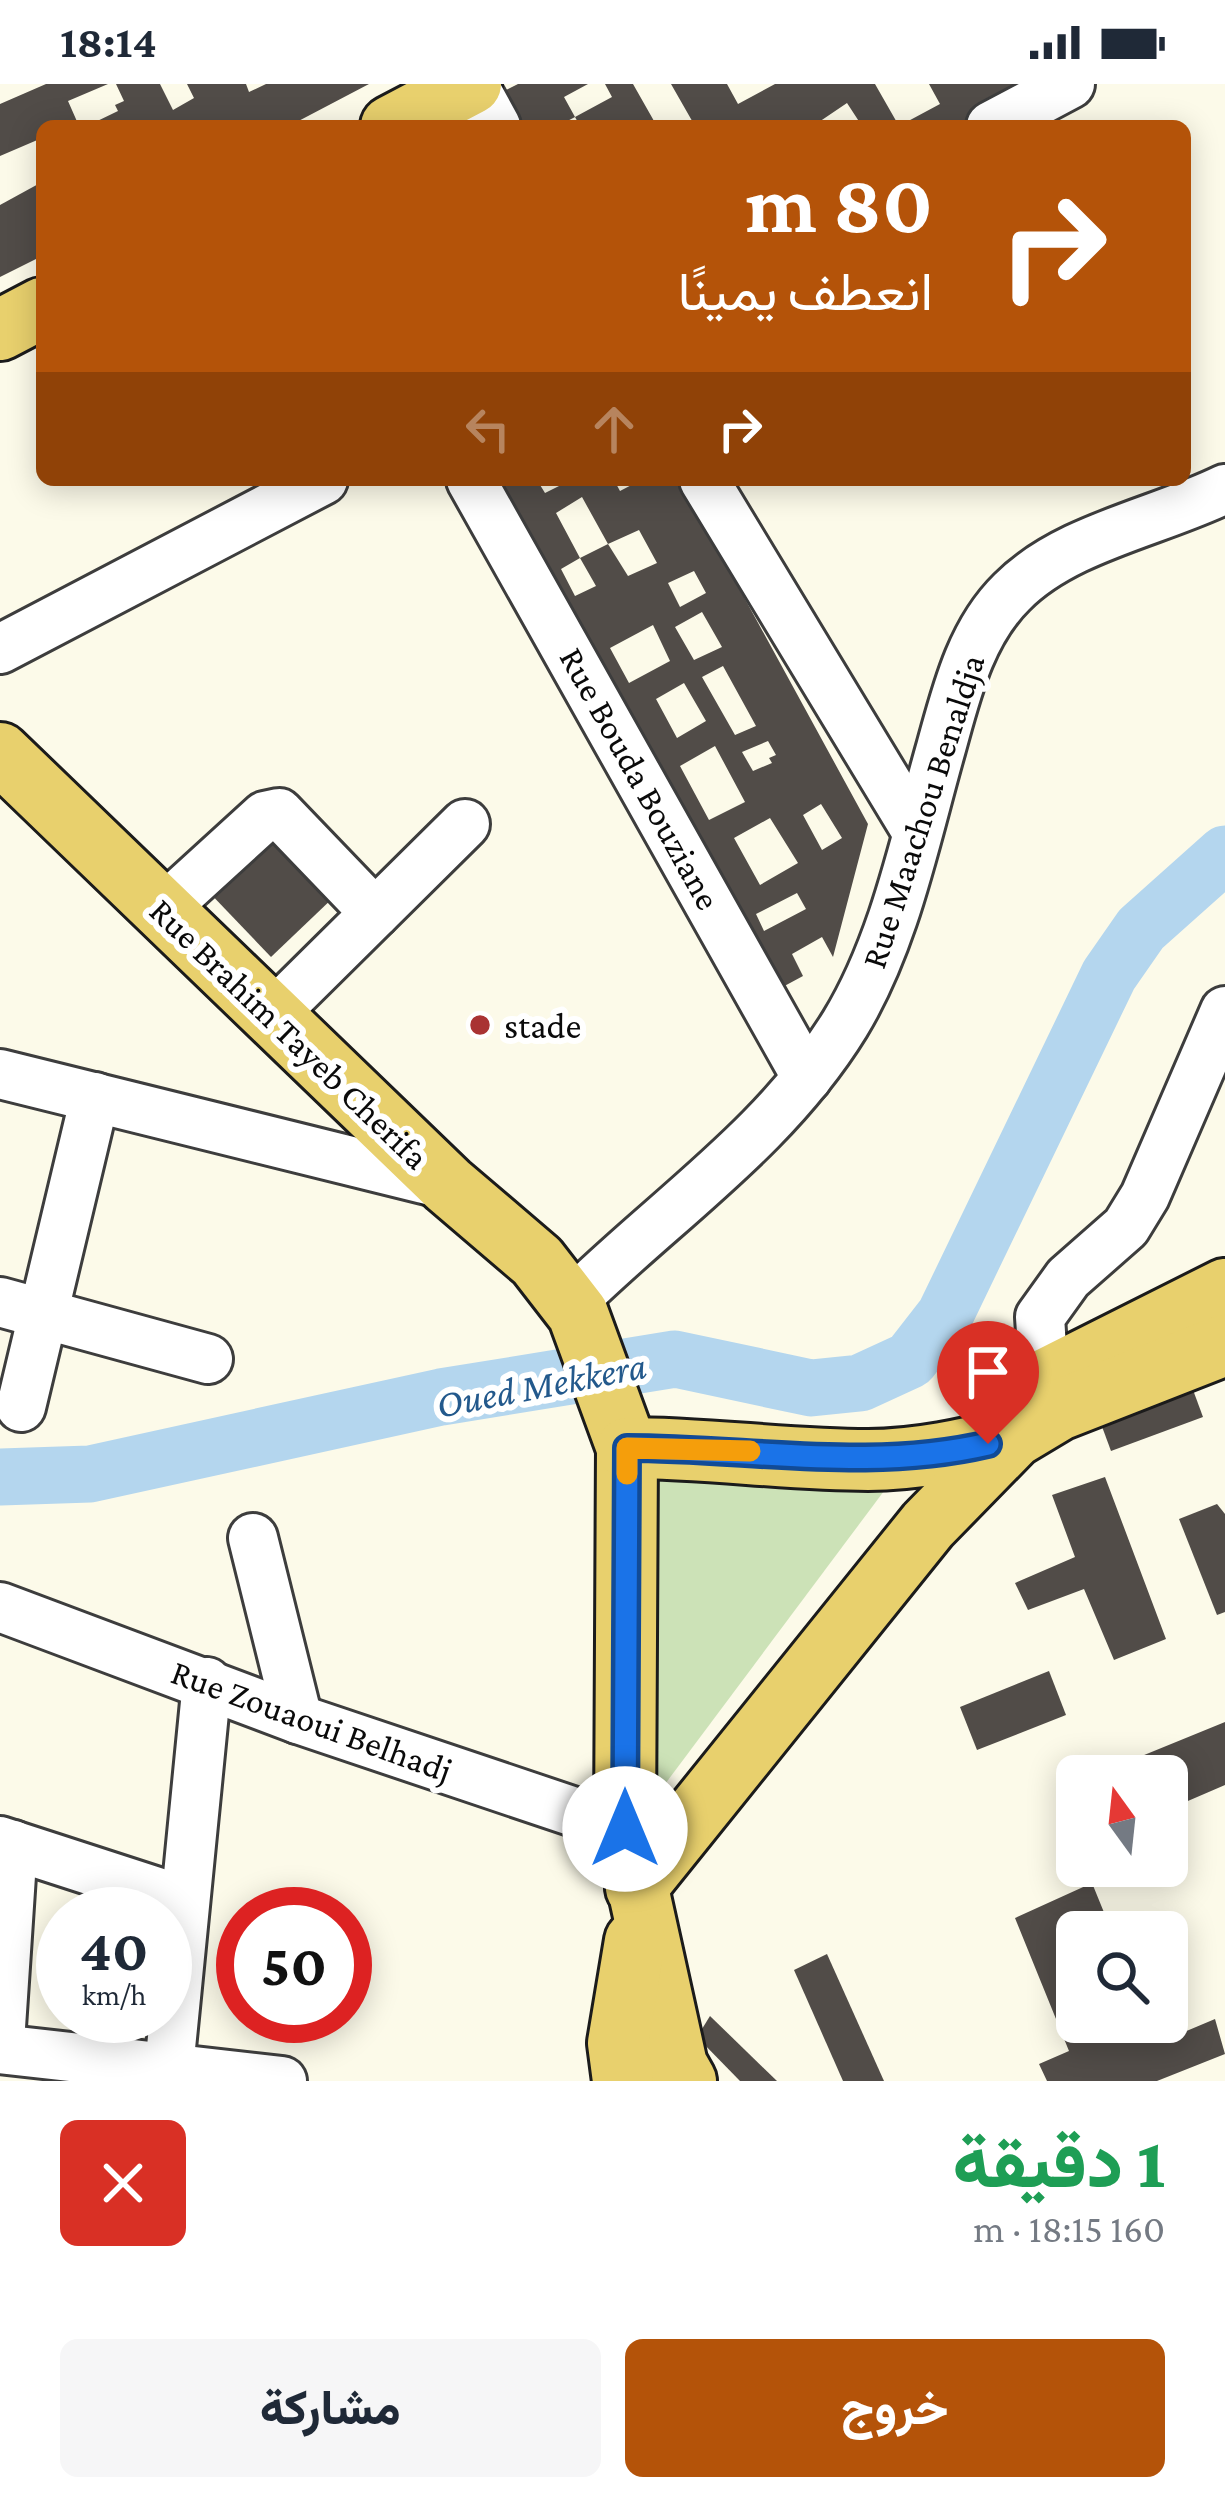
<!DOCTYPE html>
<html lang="ar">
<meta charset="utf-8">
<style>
:root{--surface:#fff;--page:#f6f6f7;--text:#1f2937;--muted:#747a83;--accent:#b45309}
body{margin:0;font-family:"Crimson Pro",Vazirmatn,serif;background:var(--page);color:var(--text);direction:rtl;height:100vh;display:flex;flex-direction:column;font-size:45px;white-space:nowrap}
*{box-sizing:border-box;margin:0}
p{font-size:39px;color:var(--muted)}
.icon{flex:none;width:66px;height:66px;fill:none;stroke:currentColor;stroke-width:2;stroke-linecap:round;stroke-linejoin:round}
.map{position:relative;height:1997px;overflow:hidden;direction:ltr}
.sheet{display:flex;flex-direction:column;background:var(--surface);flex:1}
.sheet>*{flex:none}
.guide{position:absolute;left:36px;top:36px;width:1155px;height:366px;border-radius:18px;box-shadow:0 6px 30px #0003;direction:rtl;background:#b45309;color:#fff;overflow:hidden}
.needle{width:78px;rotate:345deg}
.fabs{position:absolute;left:1056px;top:1671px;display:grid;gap:24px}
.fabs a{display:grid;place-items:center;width:132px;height:132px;border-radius:18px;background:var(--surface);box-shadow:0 6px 30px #0003;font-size:60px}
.speed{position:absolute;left:36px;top:1803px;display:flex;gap:24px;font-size:60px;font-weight:700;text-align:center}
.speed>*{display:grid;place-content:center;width:156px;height:156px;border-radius:50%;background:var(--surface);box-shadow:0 6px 30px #0003;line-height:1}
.speed small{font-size:30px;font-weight:400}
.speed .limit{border:18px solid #d22;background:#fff;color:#111}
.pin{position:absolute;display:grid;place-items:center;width:102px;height:102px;color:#fff;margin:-123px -51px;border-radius:50% 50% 50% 0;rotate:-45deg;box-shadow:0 0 12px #0007}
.pin .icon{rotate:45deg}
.me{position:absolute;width:132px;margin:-66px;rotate:0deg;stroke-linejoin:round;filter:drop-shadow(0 0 9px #0008)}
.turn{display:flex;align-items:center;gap:42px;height:252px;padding:0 60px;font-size:54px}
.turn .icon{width:156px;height:156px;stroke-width:2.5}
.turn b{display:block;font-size:84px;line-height:102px}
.lanes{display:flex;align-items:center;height:114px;padding:0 60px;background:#0003;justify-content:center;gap:60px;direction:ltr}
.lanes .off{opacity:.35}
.round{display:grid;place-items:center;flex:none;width:126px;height:126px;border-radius:18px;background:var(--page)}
.head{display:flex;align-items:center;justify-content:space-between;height:204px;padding:0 60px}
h1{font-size:72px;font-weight:800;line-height:90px;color:#1e9e55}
.primary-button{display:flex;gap:24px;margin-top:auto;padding:24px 60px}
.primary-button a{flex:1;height:138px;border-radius:18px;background:var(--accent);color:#fff;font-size:48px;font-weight:800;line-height:138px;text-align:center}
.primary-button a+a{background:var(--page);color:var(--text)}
.status{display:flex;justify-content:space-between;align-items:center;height:84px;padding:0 60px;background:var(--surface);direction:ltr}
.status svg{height:33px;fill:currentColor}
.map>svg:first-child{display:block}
</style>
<div class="status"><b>18:14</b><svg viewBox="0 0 49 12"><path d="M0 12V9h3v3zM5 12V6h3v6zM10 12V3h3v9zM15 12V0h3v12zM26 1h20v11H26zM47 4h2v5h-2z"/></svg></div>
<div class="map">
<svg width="1225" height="1997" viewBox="0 0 1225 1997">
<rect width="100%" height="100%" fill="#fcfae9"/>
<path fill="#cce2b7" d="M634 1385 884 1407 630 1747Z"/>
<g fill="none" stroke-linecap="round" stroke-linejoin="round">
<path stroke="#b4d6ee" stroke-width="57" d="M0 1393 90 1390 441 1313 675 1275 811 1304 860 1299 910 1276 945 1231 1109 891 1141 845 1225 770"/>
</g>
<g fill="#514c48" fill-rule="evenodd">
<path d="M46 0H108L68 17 79 42H42V54L0 72V20Z"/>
<path d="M116 0H160L173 26 194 14 187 0H246L249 8 266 0H369L289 42H87L118 27 115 21 124 17Z"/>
<path d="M518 0H588L564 13 575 33 558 42H518L500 9Z"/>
<path d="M605 0H633L654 37 645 42H580L575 33 612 13Z"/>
<path d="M671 0H727L738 20 775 0H875L899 42 940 20 929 0H1044L969 42H862L847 19 813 42H695Z"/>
<path d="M42 98V172L0 193V121Z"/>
<path d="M491 396H537L545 409 571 396H614L620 407 641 396H680L868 740 833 873 822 853 792 870 803 892 764 913ZM582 413 608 460 639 446 657 479 628 492 608 460 580 474 556 429ZM580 474 596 502 575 512 561 485ZM694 487 706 509 680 523 668 499ZM702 528 722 563 694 576 675 543ZM653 541 670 577 629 599 610 564ZM723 582 756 642 735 651 702 593ZM684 599 706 637 677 654 656 615ZM768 657 776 671 769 674 772 679 753 687 742 668ZM715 662 745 718 709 736 680 682ZM821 720 842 754 822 766 803 731ZM770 734 798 779 760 801 734 754ZM797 809 806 825 764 847 756 830Z"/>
<path d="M270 742 336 811 271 873 205 804Z"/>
<path d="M1189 1295 1203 1333 1111 1367 1097 1329Z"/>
<path d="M1105 1393 1166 1555 1114 1576 1084 1505 1028 1526 1015 1499 1075 1473 1052 1411Z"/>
<path d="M1217 1420 1225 1430V1528L1217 1531 1179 1435Z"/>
<path d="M1049 1587 1066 1631 977 1666 960 1623Z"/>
<path d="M1225 1638V1701L1167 1726V1692H1107L1105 1687Z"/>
<path d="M1092 1799 1112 1848H1077V1938H1150L1158 1959 1215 1935 1225 1970 1157 1997H1047L1039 1980 1069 1967 1015 1834Z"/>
<path d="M827 1870 884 1997H843L794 1886Z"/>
<path d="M710 1932 777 1997H740L697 1953Z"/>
</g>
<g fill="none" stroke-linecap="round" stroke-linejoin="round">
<defs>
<g id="minor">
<path d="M473 0 496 42"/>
<path d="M991 42 1070 0"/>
<path d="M471 396 807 994"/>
<path d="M704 396 917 748"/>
<path d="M0 565 323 396"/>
<path d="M162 826 265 732 279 729 375 829"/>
<path d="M271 932 465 740"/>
<path d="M0 990 448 1101"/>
<path d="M0 1218 208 1275"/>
<path d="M571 1219C664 1127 775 1054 845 940 895 858 915 755 941 664 956 610 970 549 1012 508 1065 454 1158 438 1225 405"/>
<path d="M1044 1294 1040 1233 1068 1194 1126 1143 1145 1112 1225 927"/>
<path d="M21 1323 95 1013"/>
<path d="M253 1454 298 1635"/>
<path d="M0 1523 298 1635 625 1745"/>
<path d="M0 1757 185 1817"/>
<path d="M0 1958 13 1761"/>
<path d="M0 1965 282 1997"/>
<path d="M169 1984 207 1598"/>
</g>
<g id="major">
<path d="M391 42 471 0"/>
<path d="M0 246 42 224"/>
<path d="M0 669 448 1101 537 1177 578 1230 627 1364 625 1745 677 1981 686 1997"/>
<path d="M1028 1304 1225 1205"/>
<path d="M627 1364C708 1364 788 1376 868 1376 917 1376 967 1365 1014 1353"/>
<path d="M636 1804 928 1441 1014 1353 1059 1326 1225 1261"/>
<path d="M623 1997 618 1959 635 1857"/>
</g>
</defs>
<use href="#minor" stroke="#3d3d3d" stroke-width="54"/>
<use href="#major" stroke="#1b1b1b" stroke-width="66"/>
<use href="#minor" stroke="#fff" stroke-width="48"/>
<use href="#major" stroke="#e8d06d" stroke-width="60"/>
</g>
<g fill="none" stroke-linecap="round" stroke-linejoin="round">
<defs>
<path id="route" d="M625 1745 627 1364C748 1364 869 1388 988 1360"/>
</defs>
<use href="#route" stroke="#114b97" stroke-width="30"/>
<use href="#route" stroke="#1a73e8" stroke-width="21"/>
<path stroke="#f59e0b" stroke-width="21" d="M627 1390V1364L750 1367"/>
</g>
<circle fill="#a93333" stroke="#fff" stroke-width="4.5" cx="480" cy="941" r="12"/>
<g text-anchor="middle" stroke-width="12" stroke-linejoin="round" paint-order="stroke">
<g font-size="36" fill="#0a0a0a" stroke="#fff">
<text transform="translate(641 694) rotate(61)" y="13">Rue Bouda Bouziane</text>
<text transform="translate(922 727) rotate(-72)" y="13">Rue Maachou Benaldja</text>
<text transform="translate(290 949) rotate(44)" y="13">Rue Brahim Tayeb Cherifa</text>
<text transform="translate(312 1636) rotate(20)" y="13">Rue Zouaoui Belhadj</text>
</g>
<g font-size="36" fill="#0a0a0a" stroke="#fff" text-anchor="start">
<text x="504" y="954">stade</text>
</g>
<g font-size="39" font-style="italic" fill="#23598c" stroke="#fff">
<text transform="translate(541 1300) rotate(-11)" y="14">Oued Mekkera</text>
</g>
</g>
</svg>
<div class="fabs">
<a><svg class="needle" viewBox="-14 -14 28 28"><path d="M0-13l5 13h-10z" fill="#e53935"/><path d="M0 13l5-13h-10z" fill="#747a83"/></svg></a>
<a><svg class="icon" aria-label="search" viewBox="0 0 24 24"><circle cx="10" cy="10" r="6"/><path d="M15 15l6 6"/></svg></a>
</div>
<div class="speed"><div>40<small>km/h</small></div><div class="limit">50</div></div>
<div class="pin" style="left:988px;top:1360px;background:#d93025"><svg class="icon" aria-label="arrive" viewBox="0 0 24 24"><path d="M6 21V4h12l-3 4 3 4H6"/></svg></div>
<svg class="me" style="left:625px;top:1745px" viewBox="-20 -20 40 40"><circle r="19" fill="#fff"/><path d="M0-13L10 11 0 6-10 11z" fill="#1a73e8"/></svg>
<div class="guide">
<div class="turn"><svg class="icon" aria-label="right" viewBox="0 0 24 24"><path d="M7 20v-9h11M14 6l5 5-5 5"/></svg><div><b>80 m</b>انعطف يمينًا</div></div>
<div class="lanes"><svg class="icon off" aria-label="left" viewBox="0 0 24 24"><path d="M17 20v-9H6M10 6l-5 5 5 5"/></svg><svg class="icon off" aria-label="ahead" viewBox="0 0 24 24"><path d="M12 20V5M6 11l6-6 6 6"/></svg><svg class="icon" aria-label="right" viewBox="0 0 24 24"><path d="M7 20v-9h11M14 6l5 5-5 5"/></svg></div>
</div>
</div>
<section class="sheet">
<div class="head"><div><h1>1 دقيقة</h1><p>160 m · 18:15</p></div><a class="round" style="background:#d93025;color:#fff"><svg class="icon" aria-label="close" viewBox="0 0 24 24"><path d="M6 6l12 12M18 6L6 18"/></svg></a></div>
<div class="primary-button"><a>خروج</a><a>مشاركة</a></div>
</section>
